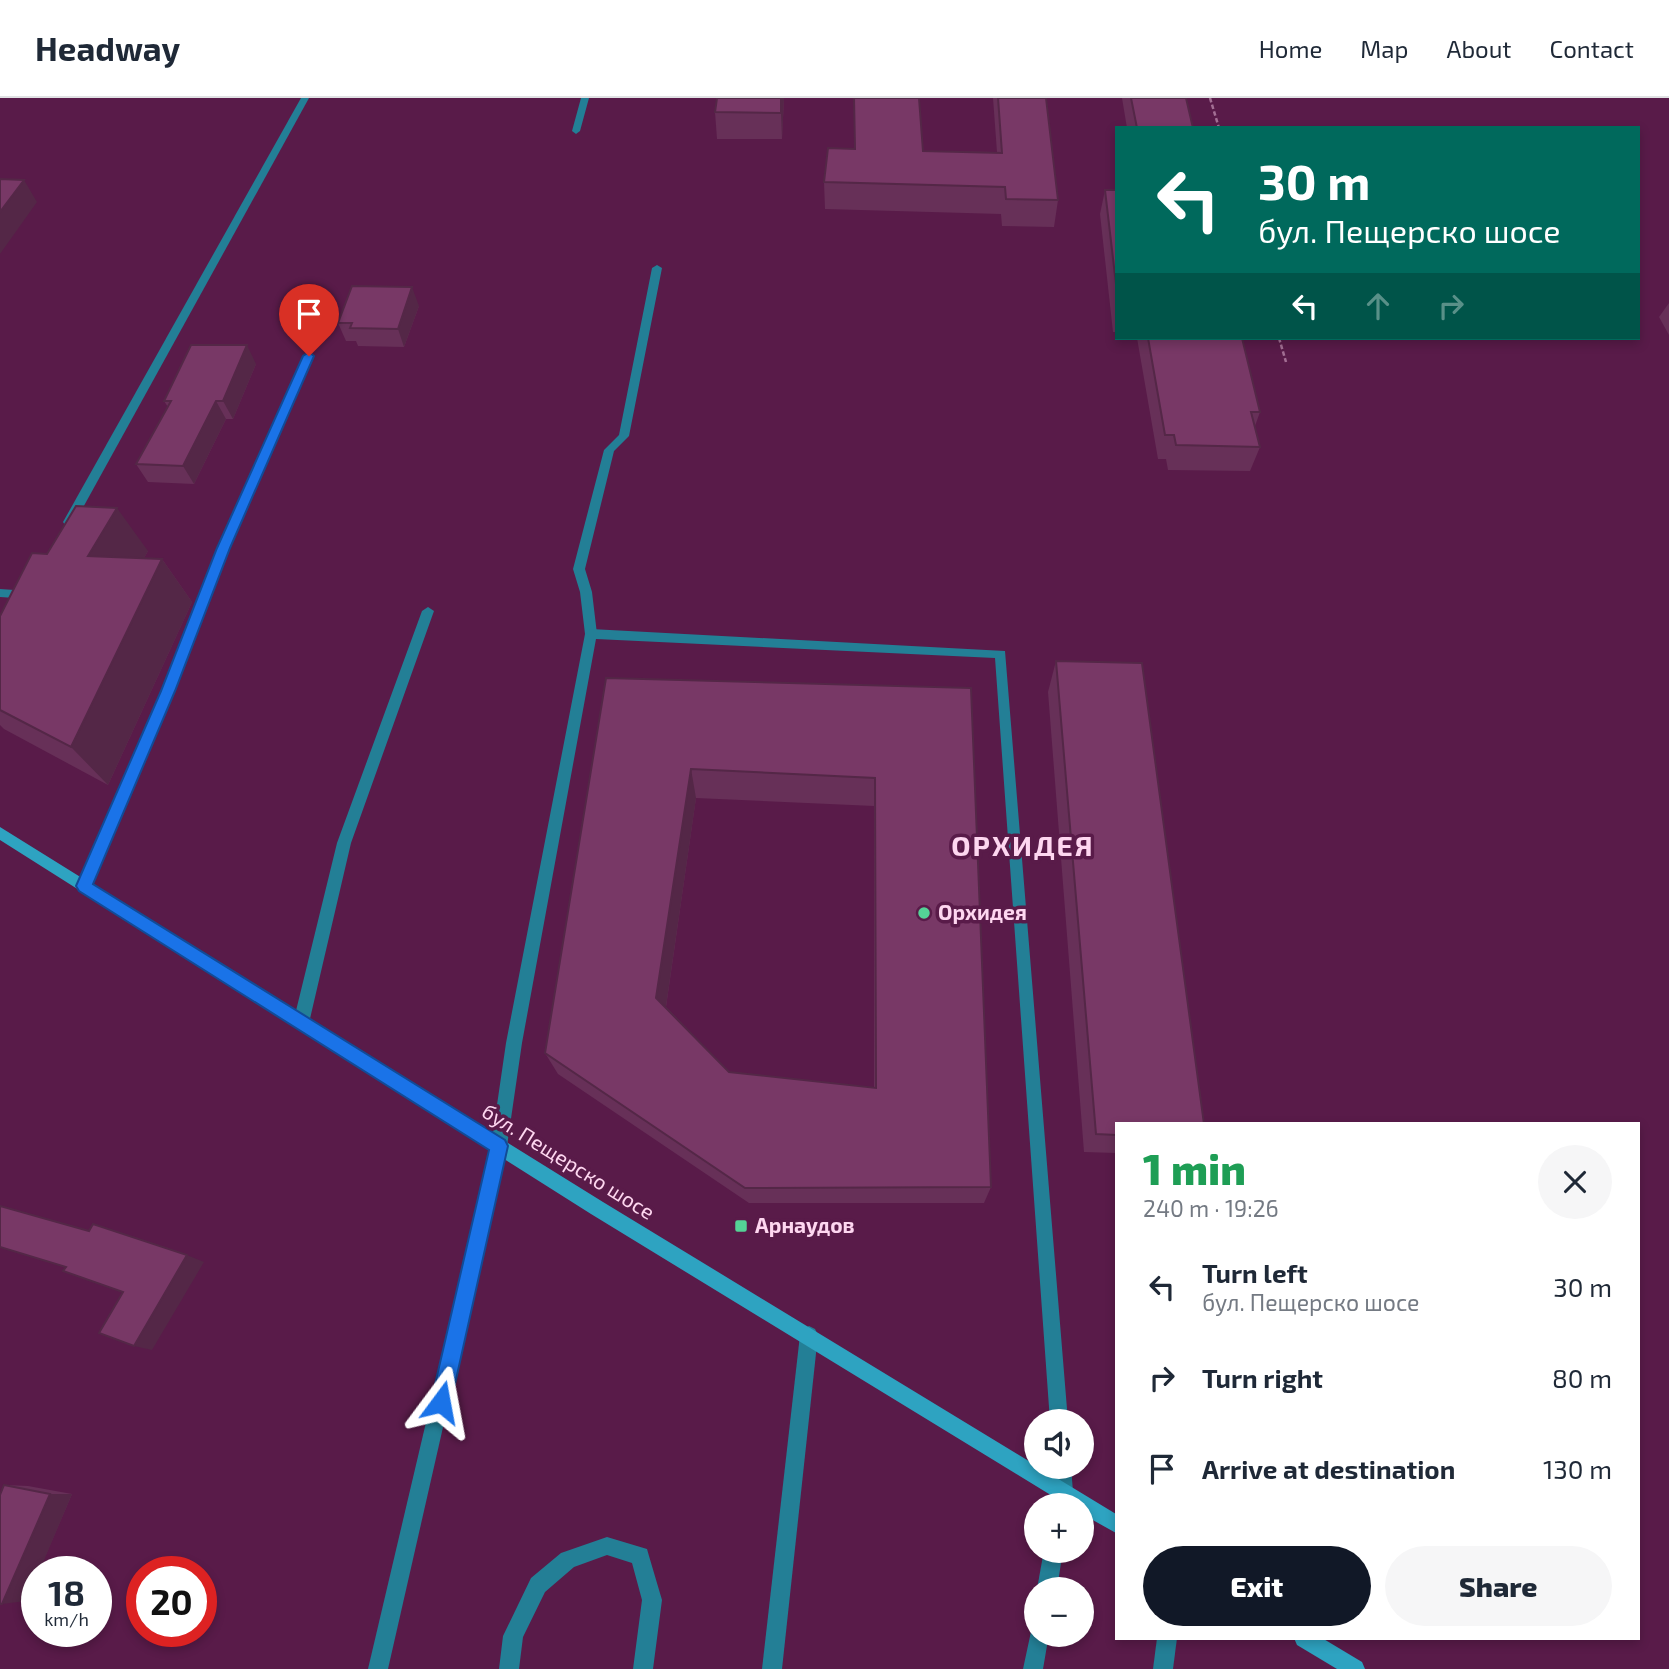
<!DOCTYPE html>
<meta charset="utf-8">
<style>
:root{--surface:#fff;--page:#f6f6f7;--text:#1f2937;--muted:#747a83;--line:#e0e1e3;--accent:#111827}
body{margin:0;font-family:"Exo 2",sans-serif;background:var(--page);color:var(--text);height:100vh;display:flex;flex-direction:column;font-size:26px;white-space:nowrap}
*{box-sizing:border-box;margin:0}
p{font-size:23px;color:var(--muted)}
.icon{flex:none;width:38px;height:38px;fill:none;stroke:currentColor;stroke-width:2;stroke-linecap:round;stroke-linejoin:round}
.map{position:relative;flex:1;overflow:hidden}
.sheet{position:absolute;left:1115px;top:1024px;width:525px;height:518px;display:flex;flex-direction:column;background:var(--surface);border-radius:0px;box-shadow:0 4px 10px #0003}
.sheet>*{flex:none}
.top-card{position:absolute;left:1115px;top:28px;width:525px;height:214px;border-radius:0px;box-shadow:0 4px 10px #0003;background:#00695c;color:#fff;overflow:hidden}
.tools{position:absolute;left:1024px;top:1311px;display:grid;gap:14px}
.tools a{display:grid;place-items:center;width:70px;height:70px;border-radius:50%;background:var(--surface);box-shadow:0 4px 10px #0003;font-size:35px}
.speed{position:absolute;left:21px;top:1458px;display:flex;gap:14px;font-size:35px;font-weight:700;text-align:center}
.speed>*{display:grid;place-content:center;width:91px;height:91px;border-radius:50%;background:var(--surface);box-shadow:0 4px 10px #0003;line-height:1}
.speed small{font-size:18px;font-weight:400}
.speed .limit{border:10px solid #d22;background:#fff;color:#111}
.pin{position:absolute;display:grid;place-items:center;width:60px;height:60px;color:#fff;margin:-72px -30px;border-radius:50% 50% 50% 0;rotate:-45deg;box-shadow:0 0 7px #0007}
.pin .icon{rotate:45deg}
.me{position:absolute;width:77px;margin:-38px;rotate:13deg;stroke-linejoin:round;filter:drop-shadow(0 0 5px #0008)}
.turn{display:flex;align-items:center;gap:24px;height:147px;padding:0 28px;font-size:32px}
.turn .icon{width:91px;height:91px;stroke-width:2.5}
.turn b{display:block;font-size:49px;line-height:60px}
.lanes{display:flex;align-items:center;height:66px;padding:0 28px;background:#0003;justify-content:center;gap:35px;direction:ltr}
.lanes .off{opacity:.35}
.round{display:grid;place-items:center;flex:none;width:74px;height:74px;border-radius:37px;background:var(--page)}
.head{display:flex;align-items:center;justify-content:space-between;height:119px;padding:0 28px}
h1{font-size:42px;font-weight:800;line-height:52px;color:#1e9e55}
.cta{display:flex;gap:14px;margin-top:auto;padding:14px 28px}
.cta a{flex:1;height:80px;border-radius:42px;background:var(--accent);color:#fff;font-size:28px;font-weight:800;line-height:80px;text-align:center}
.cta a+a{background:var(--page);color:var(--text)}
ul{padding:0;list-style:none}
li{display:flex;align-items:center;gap:21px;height:91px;padding:0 28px}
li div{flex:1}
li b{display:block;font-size:26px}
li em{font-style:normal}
header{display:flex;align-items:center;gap:42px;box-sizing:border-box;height:98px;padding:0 35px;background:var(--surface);border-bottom:2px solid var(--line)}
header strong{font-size:33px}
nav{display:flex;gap:38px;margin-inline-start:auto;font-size:24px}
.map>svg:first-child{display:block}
</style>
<header>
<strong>Headway</strong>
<nav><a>Home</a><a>Map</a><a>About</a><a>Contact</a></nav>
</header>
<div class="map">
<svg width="1669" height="1571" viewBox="0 0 1669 1571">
<rect width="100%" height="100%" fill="#591b49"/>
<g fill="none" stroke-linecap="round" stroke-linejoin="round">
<g stroke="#a36f94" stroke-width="2.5" stroke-dasharray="4.5 2.5" stroke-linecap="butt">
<path d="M1210 0 1219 30"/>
<path d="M1279 240 1286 264"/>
</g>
<g fill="#237f96" fill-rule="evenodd">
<path d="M301 0H309L75 424 73 427H65L63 424Z"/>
<path d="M581 0H589L580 33 576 36 572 33Z"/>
<path d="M657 167 662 170 629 338 614 353 585 471 592 494 597 536 591 541 585 536 580 494 573 471 604 352 619 337 652 170Z"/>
<path d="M0 491 29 493 35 497 29 501 0 499Z"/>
<path d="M428 509 434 513 351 745 309 925 306 930 301 932 296 930 293 925 337 745 422 513Z"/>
<path d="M499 1040 505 1042 507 1048 388 1571H368L491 1048 493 1042Z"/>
<path d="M809 1228 815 1231 818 1237 782 1571H762L800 1237 803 1231Z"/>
<path d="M607 1439 647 1451 649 1458 662 1502 653 1571H633L642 1502 632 1465 607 1457 574 1469 545 1494 523 1539 519 1571H499L503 1538 531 1480 561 1455Z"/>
<path d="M1044 1452H1063L1057 1491H1037Z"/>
<path d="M1036 1527V1536H1049L1043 1571H1023L1032 1529Z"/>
<path d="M1157 1540H1177L1173 1571H1153Z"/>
</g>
<g fill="#237f96" fill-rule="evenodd">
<path d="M309 255 314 258 229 450 174 593 91 788 89 792 84 794 79 792 77 788 162 593 217 450 304 258Z"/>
<path d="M591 531 1005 553 1068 1323H1050L995 560 596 541 522 945 507 1048 505 1054 499 1056 493 1054 491 1048 506 945 585 536Z"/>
<path d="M1053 1368H1071L1073 1394 1071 1401 1064 1403 1057 1401 1055 1394Z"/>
</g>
<g fill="#2ea3c1" fill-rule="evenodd">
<path d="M0 729 603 1104 1116 1416V1435L1082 1416V1407H1067L591 1116 0 742Z"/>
<path d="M1294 1540H1322L1362 1564 1365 1571H1337L1297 1547Z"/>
</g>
</g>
<g fill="#673058" fill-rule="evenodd">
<path d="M717 0H784L782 41H717L715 14Z"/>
<path d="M854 0H919L923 53 997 54 993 0H1046L1058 102 1054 129 1002 128 1001 116 825 111 824 84 854 51Z"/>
<path d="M1122 0H1186L1193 30H1127Z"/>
<path d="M1105 92H1116V234H1113L1100 116Z"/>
<path d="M1669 205V237L1659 219Z"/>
<path d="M419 208 404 249 358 248 356 243H346L338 225Z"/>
<path d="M1137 240H1242L1260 314 1255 328 1260 349 1250 373 1168 372 1166 361H1158Z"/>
<path d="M256 266 233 321H226L194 386 148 384 136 366 168 309 164 303Z"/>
<path d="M148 453 144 460 162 461 192 504 108 687 4 631 0 627V518L47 456Z"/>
<path d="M1056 563 1116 1026V1055L1084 1054 1048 594Z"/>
<path d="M606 580 971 590 991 1089 984 1105H749L558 976 545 955ZM696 700 874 708V990L729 974 666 909Z"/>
<path d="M4 1387 28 1388 72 1396 26 1503Z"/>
</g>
<g fill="#542747">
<path d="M781 0H784L782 41 781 15Z"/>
<path d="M24 82 37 104 0 156V114Z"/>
<path d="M412 189 419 208 404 249 398 231Z"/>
<path d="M247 247 256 266 233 321 223 303Z"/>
<path d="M216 303 226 321 194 386 183 368Z"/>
<path d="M117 410 148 453 122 500 88 458Z"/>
<path d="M162 461 192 504 108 687 71 649Z"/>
<path d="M691 671 696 700 664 922 656 900Z"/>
<path d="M187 1157 204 1164 152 1252 134 1248Z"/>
<path d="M50 1396H72L39 1474H37V1479L26 1503 2 1506Z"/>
</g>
<g fill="#783866" stroke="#542747" stroke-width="2" fill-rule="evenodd">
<path d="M717 0H781V15L715 14Z"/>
<path d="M854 0H919L923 53 1002 55 998 0H1046L1058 102 1006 101 1005 89 824 84 828 50 855 51Z"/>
<path d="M1131 0H1186L1193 30H1137Z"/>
<path d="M0 81 24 82 0 114Z"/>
<path d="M1105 92H1116V186Z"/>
<path d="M352 188 412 189 398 231 350 230 352 225H338Z"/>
<path d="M1148 240H1242L1260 314H1251L1260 349 1176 347 1174 337H1165Z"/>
<path d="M191 247H247L223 303H216L183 368 136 366 171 303H164Z"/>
<path d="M76 408 117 410 88 458 162 461 71 649 0 612V518L32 455 47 456Z"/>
<path d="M1056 563 1142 565 1204 1026H1116V1037L1096 1036Z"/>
<path d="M606 580 971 590 991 1089 745 1090 545 955ZM691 671 875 680 876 990 729 974 656 900Z"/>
<path d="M0 1108 89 1133 93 1126 187 1157 134 1248 99 1235 123 1194 63 1173 66 1169 0 1149Z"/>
<path d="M4 1387 50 1396 2 1506H0V1397Z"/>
</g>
<path fill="#1a73e8" stroke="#114b97" stroke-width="2" d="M309 254 314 258 230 450 175 593 93 786 505 1042 508 1048 451 1304 448 1312 441 1315 434 1312 431 1304 489 1052 79 793 76 788 161 593 217 450 303 258Z"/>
<g fill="#54d396" stroke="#591b49" stroke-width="2.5">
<circle cx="924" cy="815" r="7"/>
<rect x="734" y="1121" width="14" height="14" rx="3.5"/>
</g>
<g text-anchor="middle" stroke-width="7" stroke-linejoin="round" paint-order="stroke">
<g font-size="21" font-weight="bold" fill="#fed7f0" stroke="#591b49" text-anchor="start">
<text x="938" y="822">Орхидея</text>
<text x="755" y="1135">Арнаудов</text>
</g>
<g font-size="21" fill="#fed7f0" stroke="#591b49">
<text transform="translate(568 1064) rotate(32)" y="7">бул. Пещерско шосе</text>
</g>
<g font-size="28" font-weight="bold" letter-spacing="2" fill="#fed7f0" stroke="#591b49">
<text x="1023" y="758">ОРХИДЕЯ</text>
</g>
</g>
</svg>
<div class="tools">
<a><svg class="icon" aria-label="sound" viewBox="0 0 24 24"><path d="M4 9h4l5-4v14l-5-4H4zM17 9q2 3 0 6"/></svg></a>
<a>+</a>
<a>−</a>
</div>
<div class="speed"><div>18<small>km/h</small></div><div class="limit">20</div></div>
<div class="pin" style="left:309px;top:258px;background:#d93025"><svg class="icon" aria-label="arrive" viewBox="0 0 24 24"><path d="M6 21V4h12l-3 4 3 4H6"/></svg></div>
<svg class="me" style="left:441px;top:1304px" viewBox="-20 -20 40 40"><path d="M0-17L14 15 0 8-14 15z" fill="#1a73e8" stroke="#fff" stroke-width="4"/></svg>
<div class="top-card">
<div class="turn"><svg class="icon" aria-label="left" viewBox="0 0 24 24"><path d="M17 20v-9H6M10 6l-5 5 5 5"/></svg><div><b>30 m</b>бул. Пещерско шосе</div></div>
<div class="lanes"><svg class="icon" aria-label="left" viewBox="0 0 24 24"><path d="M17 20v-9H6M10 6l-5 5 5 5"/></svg><svg class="icon off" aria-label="ahead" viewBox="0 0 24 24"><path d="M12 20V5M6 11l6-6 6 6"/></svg><svg class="icon off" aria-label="right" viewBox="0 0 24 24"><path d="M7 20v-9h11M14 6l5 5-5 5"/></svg></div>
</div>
<section class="sheet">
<div class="head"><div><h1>1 min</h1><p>240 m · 19:26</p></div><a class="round"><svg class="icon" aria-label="close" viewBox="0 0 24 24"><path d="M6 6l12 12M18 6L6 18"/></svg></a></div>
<ul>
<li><svg class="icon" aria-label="left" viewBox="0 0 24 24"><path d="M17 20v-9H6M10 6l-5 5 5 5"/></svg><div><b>Turn left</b><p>бул. Пещерско шосе</p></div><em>30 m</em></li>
<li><svg class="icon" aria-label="right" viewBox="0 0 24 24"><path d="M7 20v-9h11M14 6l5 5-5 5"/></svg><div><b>Turn right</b></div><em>80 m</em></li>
<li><svg class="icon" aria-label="arrive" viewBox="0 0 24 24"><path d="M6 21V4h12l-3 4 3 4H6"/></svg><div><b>Arrive at destination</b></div><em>130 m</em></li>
</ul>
<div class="cta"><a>Exit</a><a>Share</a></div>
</section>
</div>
